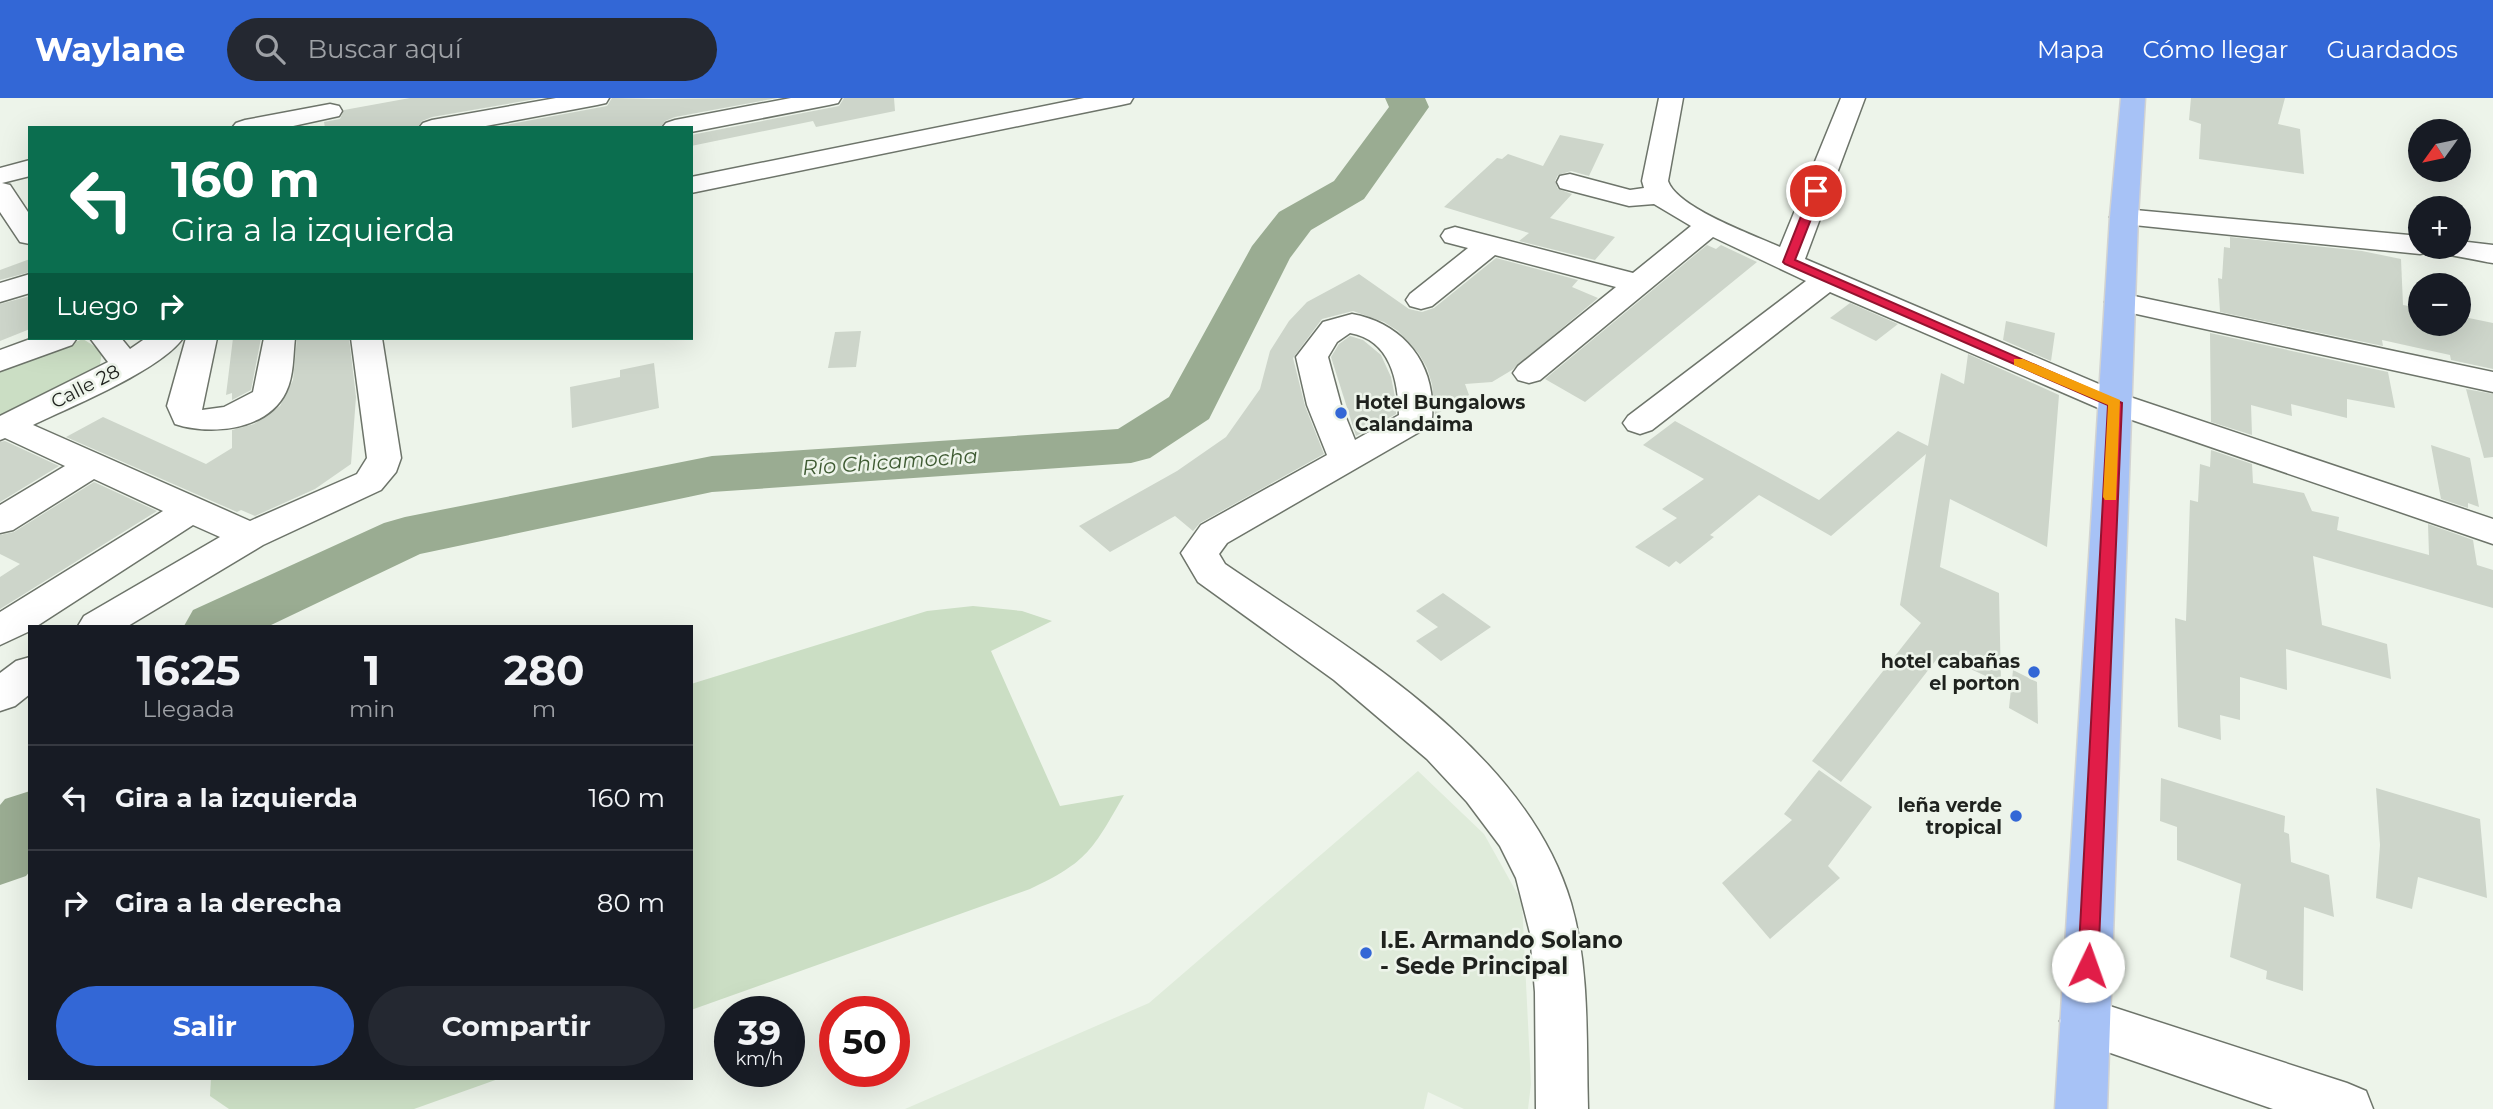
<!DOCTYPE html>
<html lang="es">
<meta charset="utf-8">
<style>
:root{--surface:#171b24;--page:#242831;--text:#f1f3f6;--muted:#9ea1a6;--line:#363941;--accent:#3367d6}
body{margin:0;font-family:Montserrat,sans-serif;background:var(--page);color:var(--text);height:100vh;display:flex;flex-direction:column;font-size:26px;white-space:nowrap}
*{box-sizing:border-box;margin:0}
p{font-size:23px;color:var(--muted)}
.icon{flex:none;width:38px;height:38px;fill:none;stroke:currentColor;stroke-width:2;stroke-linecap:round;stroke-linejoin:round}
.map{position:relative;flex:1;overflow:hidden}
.details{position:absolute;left:28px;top:527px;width:665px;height:455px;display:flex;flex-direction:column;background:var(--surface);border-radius:0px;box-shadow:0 7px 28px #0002}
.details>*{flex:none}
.guide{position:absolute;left:28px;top:28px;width:665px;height:214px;border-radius:0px;box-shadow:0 7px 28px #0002;background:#0b6e4f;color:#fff;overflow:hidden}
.needle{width:46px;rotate:237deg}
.tools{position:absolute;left:2408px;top:21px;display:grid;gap:14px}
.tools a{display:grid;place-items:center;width:63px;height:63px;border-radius:50%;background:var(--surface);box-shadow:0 7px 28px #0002;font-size:35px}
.speed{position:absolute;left:714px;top:898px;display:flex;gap:14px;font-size:35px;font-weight:700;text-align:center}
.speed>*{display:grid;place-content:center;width:91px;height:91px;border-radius:50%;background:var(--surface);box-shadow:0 7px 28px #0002;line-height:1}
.speed small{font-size:18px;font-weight:400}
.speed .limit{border:10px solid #d22;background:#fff;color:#111}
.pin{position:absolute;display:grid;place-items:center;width:60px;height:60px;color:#fff;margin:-30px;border:4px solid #fff;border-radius:50%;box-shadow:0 2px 7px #0007}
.me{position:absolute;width:77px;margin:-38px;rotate:3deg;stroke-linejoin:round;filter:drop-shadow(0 0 5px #0008)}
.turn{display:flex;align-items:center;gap:24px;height:147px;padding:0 28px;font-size:32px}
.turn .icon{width:91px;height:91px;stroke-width:2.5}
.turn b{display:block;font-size:49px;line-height:60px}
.then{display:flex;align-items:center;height:66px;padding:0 28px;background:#0003;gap:14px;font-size:26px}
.eta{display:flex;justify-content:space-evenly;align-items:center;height:119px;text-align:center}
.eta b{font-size:42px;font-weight:700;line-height:49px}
.cta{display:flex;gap:14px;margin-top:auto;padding:14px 28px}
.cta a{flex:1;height:80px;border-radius:42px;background:var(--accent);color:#fff;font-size:28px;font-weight:700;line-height:80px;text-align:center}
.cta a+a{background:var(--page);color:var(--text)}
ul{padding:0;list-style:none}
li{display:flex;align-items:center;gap:21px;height:105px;padding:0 28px;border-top:2px solid var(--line)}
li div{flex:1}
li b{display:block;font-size:26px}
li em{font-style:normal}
header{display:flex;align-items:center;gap:42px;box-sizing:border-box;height:98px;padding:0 35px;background:var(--accent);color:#fff}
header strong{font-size:33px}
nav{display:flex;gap:38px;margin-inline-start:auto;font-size:24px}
.search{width:490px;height:63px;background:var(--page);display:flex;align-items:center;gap:18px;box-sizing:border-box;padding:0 24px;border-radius:38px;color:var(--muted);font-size:26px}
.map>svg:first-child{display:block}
</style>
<header>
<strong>Waylane</strong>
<div class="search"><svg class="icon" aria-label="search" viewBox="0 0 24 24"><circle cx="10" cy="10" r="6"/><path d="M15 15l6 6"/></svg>Buscar aquí</div>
<nav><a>Mapa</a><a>Cómo llegar</a><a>Guardados</a></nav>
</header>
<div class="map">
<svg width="2493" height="1011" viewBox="0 0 2493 1011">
<rect width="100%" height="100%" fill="#edf4ea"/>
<path fill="#dfebda" d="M1418 673 1484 736 1522 804 1531 986 1528 1011H1464L1428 994 1424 1011H905L1149 905Z"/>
<g fill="#cbdec4">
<path d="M83 241 102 253 100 267 0 322V273Z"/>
<path d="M973 508 1022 513 1052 523 991 553 1060 708 1124 697C1093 751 1088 764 1030 791L691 912V586L927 513Z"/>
<path d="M211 980H501L414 1011H229L210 998Z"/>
</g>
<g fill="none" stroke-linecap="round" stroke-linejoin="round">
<g fill="#9aac92" fill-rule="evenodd">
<path d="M1385 0H1425L1429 9 1364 101 1311 132 1290 160 1209 321 1150 360 1131 365 712 394 420 456 269 528H184L193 512 384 425 405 419 712 358 1118 331 1169 299 1252 148 1279 114 1334 83 1389 9Z"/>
<path d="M30 693V773L26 778 0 787V707L5 701Z"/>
</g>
</g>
<g fill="#cdd5ca">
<path d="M410 0H541L432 19 422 23 417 30H325L324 24 340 21 344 12Z"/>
<path d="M612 0 653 1 777 0 675 19 665 23 660 30H490L607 8Z"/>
<path d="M844 0H894L895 13 816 29 813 23 691 48V37L839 8Z"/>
<path d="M2191 0H2285L2278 26 2300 31 2304 76 2199 61 2201 26 2189 22Z"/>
<path d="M1560 37 1604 46 1589 78 1571 73 1558 77 1555 83 1558 91 1572 96 1550 120 1615 139 1595 162 1519 143 1529 135 1444 109 1497 60 1502 61 1508 56 1543 68Z"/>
<path d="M2230 139 2362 153 2401 161 2403 207 2420 210V226H2459V218L2493 225V271L2451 262 2450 257 2382 242 2383 248 2220 214 2218 180 2222 181 2224 149 2230 150Z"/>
<path d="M1707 147 1716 151 1721 147 1757 164 1585 304 1545 281Z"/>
<path d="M1496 160 1578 182 1572 189 1598 200 1512 272 1492 284 1465 286 1469 297 1435 317 1432 286 1427 270 1419 256 1398 233 1384 224 1353 213 1322 221 1293 260 1305 308 1324 356 1200 425 1193 433 1175 418 1110 454 1079 428 1177 373 1226 339 1260 291 1270 253 1289 223 1307 204 1359 176 1409 211 1422 214 1434 210Z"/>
<path d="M30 161V174L0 182V172Z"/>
<path d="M30 198V231L0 243V206Z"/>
<path d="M1850 205 1898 226 1876 243 1830 220Z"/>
<path d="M2006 223 2055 235 2051 263 2003 242Z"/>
<path d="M861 233 856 269 828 270 835 234Z"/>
<path d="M2210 235 2388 274 2395 310 2347 301V320L2291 306 2292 318 2251 307 2252 337 2211 324Z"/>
<path d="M1350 238 1363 242 1381 257 1391 279 1396 304V316L1356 338 1331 259 1339 246Z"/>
<path d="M233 240H261L251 292 232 302V295L226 297Z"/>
<path d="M297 240H349L356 299 351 366 315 391 255 418 241 412 237 414 66 339 103 319 206 366 232 350V332L254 326 280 308 293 282Z"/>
<path d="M1968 256 2059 297 2047 449 1950 401 1940 469 1999 495 2001 585 1940 557 1841 684 1812 663 1921 525 1900 507 1926 356 1831 438 1759 397 1710 437 1714 439 1680 466 1676 463 1669 469 1635 449 1677 420 1662 411 1704 381 1643 347 1675 323 1819 402 1898 333 1928 348 1941 275 1964 286Z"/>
<path d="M654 265 659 310 572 330 570 289 620 279V272Z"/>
<path d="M2466 291 2493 296V359L2484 360Z"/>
<path d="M5 343 59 368 0 404V344Z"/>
<path d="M2431 347 2470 360 2479 409 2468 405V410L2441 401Z"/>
<path d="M2211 352 2252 366 2253 385 2304 395 2312 413 2339 419 2337 432 2429 457 2428 426 2473 442 2477 467 2493 472V510L2313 458 2322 527 2387 546 2391 581 2286 551 2287 592 2240 579V622L2220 617 2221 642 2178 629 2175 520 2186 523 2190 402 2198 404 2200 366 2210 369Z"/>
<path d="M94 384 157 413 0 511V479L20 466 0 456V437L14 434Z"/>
<path d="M1443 495 1491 529 1441 563 1416 543 1438 529 1416 513Z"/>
<path d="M2013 572 2037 584 2038 626 2009 610Z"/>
<path d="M1819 672 1872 709 1828 768 1840 780 1770 841 1722 785 1792 722 1784 716Z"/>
<path d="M2161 680 2285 718 2284 734 2289 736 2291 764 2329 777 2334 819 2304 809 2303 893 2266 881 2267 873 2230 859 2241 786 2177 762V729L2160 723Z"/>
<path d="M2376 690 2480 721 2487 800 2418 779 2412 811 2376 800 2380 747Z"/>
</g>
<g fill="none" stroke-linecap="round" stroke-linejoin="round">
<defs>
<g id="minor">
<path d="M556 0H609L606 5 597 7 475 30H419L423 25 432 22Z"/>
<path d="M791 0H841L838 5 829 7 691 34V30H662L666 25 675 22Z"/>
<path d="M1084 0H1133L1130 5 1121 7 691 95V79Z"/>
<path d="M1659 0H1683L1668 83C1677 110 1754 137 1780 149L1841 0H1865L1805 161 2127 298 2493 421V446L2103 312 1830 194 1652 332 1640 336 1628 332 1623 325 1628 318 1806 183 1713 139 1540 282 1529 285 1518 282 1513 275 1518 268 1616 189 1495 157 1432 208 1421 211 1410 208 1406 202 1410 196 1468 150 1445 144 1441 138 1445 132 1455 129 1633 175 1691 128 1654 106 1629 108 1560 90 1557 84 1560 78 1570 76 1630 92 1644 90 1642 83Z"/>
<path d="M330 6 339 8 342 13 339 18 284 30H232L236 25 245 22Z"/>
<path d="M30 62V78L2 85 10 87 30 117V146L20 144 0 114V70Z"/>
<path d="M2124 111 2420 138V149H2459V143L2493 147V165C2473 162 2436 152 2420 156L2114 125 2110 119 2114 113Z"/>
<path d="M30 176V195L0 204V185Z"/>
<path d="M2120 195 2493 274V294L2109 210 2105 204 2109 198Z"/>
<path d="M1352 216C1397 224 1429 257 1432 303 1432 313 1434 321 1428 329L1227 445 1219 456 1225 466C1349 551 1526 651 1571 805 1590 871 1586 943 1588 1011H1536L1535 894 1530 835 1516 780 1500 748 1467 704 1427 661 1334 582 1198 484 1181 455 1201 427 1327 357 1307 307 1296 259 1323 224ZM1350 235C1391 242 1398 283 1399 317L1355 342 1341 307 1328 259 1337 244Z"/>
<path d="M33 240H77L72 247 0 273V252Z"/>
<path d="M90 240H121L130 251 146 240H183C161 272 70 309 33 327L250 423 357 376 367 360 351 240H382L401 360 396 374 381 392 263 447 128 528H78L84 518 220 439 193 427 37 528H30V533L0 547V514L163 413 94 381 13 432 0 435V407L65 368 5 340 0 342V318L108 264Z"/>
<path d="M186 240H217L202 312 224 309 253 294 264 240H295C293 257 294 278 286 294 268 332 211 338 175 326L167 308Z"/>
<path d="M30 559V596L15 608 0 613V575L16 563Z"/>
<path d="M2085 900 2347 985 2366 993 2373 1011H2273L2067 940 2060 923 2067 906Z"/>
</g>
<path id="major" d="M2121 0H2145L2138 119 2107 1011H2055L2110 119Z"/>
</defs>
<use href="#minor" stroke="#6d746a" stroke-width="3"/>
<use href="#major" stroke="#d2d3d2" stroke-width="3"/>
<use href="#minor" fill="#fff" fill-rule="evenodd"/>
<use href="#major" fill="#a7c2f6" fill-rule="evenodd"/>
</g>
<path fill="#e11d48" stroke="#92132f" stroke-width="2" d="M1816 90 1822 93 1795 162 2122 305 2098 868 2095 874 2088 877 2080 874 2078 868 2108 307 1785 166 1783 164 1811 93Z"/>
<path fill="#f59e0b" d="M2014 261H2023L2120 302 2116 402H2105L2103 399 2108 307 2014 267Z"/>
<g fill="#3367d6" stroke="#edf4ea" stroke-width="2.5">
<circle cx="1341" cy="315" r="7"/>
<circle cx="2034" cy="574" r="7"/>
<circle cx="2016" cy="718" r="7"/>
<circle cx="1366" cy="855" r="7"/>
</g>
<g text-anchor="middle" stroke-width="5" stroke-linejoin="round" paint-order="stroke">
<g font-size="19" fill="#1f221e" stroke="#edf4ea">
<text transform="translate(85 288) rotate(-27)" y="7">Calle 28</text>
</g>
<g font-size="19" font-weight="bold" fill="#1f221e" stroke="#edf4ea" text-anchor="end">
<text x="1355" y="311" text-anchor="start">Hotel Bungalows<tspan x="1355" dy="22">Calandaima</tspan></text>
<text x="2020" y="570">hotel cabañas<tspan x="2020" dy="22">el porton</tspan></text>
<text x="2002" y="714">leña verde<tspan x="2002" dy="22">tropical</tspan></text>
</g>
<g font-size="21" font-style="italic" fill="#3e5a32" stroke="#edf4ea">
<text transform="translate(890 364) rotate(-4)" y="7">Río Chicamocha</text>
</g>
<g font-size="23" font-weight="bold" fill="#1f221e" stroke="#edf4ea" text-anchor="start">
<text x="1380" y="850">I.E. Armando Solano<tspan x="1380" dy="26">- Sede Principal</tspan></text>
</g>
</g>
</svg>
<div class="tools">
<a><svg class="needle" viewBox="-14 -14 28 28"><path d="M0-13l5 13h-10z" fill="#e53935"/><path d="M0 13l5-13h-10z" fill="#9ea1a6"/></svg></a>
<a>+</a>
<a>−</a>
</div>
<div class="speed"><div>39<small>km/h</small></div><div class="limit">50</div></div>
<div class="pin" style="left:1816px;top:93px;background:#d93025"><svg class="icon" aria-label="arrive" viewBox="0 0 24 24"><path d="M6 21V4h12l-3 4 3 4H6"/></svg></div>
<svg class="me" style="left:2088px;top:868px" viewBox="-20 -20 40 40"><circle r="19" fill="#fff"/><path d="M0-13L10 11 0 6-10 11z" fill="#e11d48"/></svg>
<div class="guide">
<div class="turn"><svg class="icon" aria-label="left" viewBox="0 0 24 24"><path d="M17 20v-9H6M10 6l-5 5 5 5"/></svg><div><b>160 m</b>Gira a la izquierda</div></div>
<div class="then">Luego<svg class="icon" aria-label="right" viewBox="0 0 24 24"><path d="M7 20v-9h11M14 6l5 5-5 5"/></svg></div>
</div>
<section class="details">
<div class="eta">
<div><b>16:25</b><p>Llegada</p></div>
<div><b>1</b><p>min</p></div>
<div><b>280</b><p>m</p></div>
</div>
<ul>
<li><svg class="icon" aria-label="left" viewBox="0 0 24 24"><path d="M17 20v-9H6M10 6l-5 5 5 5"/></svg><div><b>Gira a la izquierda</b></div><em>160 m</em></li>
<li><svg class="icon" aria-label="right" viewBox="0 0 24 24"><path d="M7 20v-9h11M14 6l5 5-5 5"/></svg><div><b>Gira a la derecha</b></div><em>80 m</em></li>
</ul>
<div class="cta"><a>Salir</a><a>Compartir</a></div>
</section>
</div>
